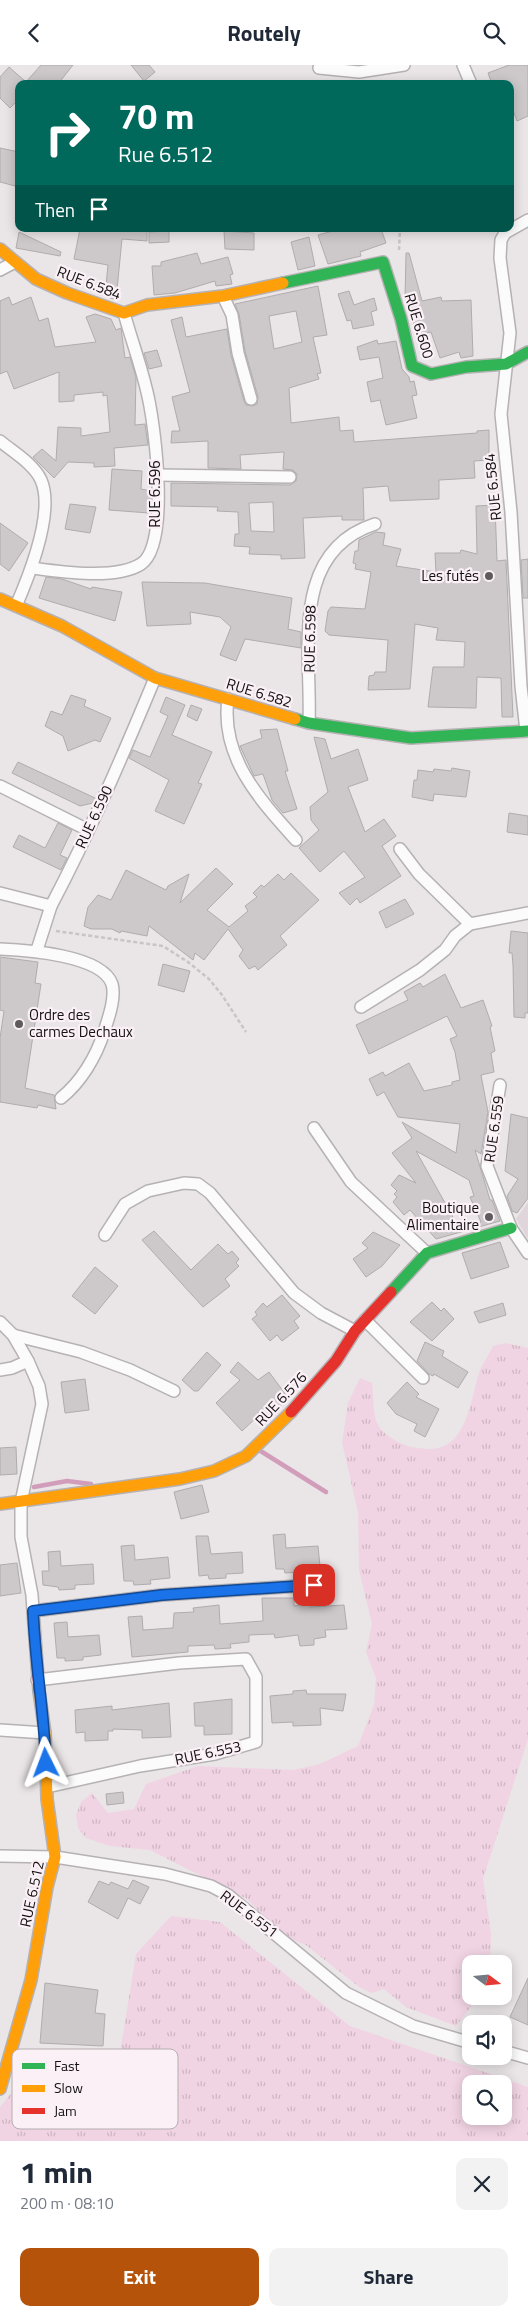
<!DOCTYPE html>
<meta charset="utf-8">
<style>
:root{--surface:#fff;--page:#f2f2f3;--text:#1f2937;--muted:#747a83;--accent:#b45309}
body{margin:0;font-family:"Titillium Web",sans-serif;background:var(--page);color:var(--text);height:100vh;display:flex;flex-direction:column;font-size:19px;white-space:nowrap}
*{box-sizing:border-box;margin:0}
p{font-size:16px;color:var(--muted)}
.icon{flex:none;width:28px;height:28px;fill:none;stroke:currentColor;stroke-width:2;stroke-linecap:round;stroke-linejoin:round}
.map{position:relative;height:2076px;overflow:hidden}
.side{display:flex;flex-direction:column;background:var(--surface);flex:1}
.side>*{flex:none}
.hud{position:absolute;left:15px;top:15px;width:499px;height:152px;border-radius:10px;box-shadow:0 2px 12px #0003;background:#00695c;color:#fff;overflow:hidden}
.needle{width:32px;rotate:106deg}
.fabs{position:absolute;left:462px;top:1890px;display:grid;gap:10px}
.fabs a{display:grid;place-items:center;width:50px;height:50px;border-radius:10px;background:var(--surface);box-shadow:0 2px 12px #0003;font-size:25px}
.pin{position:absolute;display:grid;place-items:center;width:42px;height:42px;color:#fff;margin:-21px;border-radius:10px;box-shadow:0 2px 8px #0006}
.me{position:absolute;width:55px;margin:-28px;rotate:357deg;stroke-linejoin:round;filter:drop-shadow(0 0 4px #0008)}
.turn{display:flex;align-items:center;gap:18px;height:105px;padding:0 20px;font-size:22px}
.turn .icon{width:65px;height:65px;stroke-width:2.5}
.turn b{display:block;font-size:35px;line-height:42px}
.then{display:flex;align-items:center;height:48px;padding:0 20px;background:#0003;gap:10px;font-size:19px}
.round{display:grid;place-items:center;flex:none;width:52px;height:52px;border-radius:10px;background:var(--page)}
.head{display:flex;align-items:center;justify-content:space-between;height:85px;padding:0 20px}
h1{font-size:30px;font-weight:700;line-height:38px}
.cta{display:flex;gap:10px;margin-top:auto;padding:10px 20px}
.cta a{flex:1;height:58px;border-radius:10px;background:var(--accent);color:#fff;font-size:20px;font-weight:700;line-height:58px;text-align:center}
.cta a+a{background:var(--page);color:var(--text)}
header{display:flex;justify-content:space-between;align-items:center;height:65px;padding:0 20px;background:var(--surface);font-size:22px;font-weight:700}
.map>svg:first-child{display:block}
</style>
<header><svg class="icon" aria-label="back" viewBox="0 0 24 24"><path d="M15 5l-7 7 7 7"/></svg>Routely<svg class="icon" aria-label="search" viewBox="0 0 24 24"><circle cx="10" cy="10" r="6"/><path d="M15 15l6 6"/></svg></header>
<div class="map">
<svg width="528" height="2076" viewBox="0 0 528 2076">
<defs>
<pattern id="grass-tufts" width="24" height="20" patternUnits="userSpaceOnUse" patternTransform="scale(1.25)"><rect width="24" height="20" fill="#f1d4e3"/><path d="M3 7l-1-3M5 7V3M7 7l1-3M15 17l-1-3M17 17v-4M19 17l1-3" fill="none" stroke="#ceb5c2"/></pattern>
</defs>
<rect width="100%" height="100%" fill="#eae5e7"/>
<path fill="#e0d5db" d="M528 1137V1174L516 1154Z"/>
<g fill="url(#grass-tufts)" fill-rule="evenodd">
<path d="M506 1278 528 1283V1674L483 1814 491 1869 490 1899H471V1931H479L456 1961 406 1942 384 1924 372 1928 359 1922 306 1880 285 1872 247 1834 150 1785 110 1781 86 1773 78 1763 76 1750 81 1737 92 1728 108 1748 134 1744 146 1719 198 1701 293 1705 320 1699 358 1681 374 1640 376 1613 366 1587 372 1559 359 1505 358 1447 342 1378 348 1338 360 1313 372 1318C376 1354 369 1363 405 1380 412 1383 419 1383 427 1384 468 1386 470 1334 480 1305 484 1297 489 1289 493 1281Z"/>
<path d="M171 1851 220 1857 350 1961 528 2022V2076H0V2042L16 2022 41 2012 67 2017 119 1994 136 1889ZM471 2019H504V2051H471Z"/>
</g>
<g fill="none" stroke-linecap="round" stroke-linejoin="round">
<g stroke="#d29dba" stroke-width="4.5">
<path d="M259 1385 326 1427"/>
<path d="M34 1422 67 1416 91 1419"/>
</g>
</g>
<g fill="#cdc9cb" stroke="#b0acae" fill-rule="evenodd">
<path d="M41 0H73L58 19H19V34L10 43 0 33V12L9 2 26 17Z"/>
<path d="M131 0H149L155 7 144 16Z"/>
<path d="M509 0H528V51L517 56 510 37V19H492L488 8Z"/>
<path d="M0 83 19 87V122L0 117Z"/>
<path d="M80 164H147V176L122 174 116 235 105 231 108 200 74 194Z"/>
<path d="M340 164H381L386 178 360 187 361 191 328 199 318 170Z"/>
<path d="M169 166V177L149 178V167Z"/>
<path d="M224 166 254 168V185L225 184Z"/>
<path d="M19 167 61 187 60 191 16 183Z"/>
<path d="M309 172 315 201 298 205 291 177Z"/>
<path d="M197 188 201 199 228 192 233 209 230 210 232 219 216 221 215 216 175 228 154 230 152 201H161V197Z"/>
<path d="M406 188H409L422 236 441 232 442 236 471 235 473 291 461 293 459 287 440 293 431 267 422 269 420 259 414 260 408 234 405 233Z"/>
<path d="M318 221 327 270 313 272 321 308 317 309 319 314 289 323 291 358 339 352 340 366 353 365 354 377 477 368V366L489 365V395L474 396 475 413 439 415V434L390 436 388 421 363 423 364 455H342V451L303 453 305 493 281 494V490L249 489 250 482 234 481 235 469H239L238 447 217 446 218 442 171 441V418L290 420 296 416 297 409 293 405 283 404 284 387 240 390 241 404 208 403V376L171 378 172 366H180L172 332 190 327 171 255 182 252 186 272 227 264 231 290 244 336 246 340 253 341 257 339 258 332 245 286 239 249 235 239ZM296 246 302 277 274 284 269 251ZM273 437 274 467 251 466 249 438Z"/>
<path d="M349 226 354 240 374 233 377 245 371 247 374 260 353 264 351 255 347 256 338 229Z"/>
<path d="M9 232 12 240 31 232 39 256 48 253 55 282 96 277 86 252 95 249 111 254 116 265 121 263 125 293 130 292 136 312 135 360 145 359 148 380 114 383 115 401 94 402V398L68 397 54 413 33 392 42 384 56 396 58 362 81 363V371L110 367 107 330 103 331V327L74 330V336L59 337V307L14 324 7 306 0 309V236Z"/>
<path d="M377 275 378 279 396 276 402 304 409 312 410 317 414 316 417 330 412 331 417 353 386 360 380 335 371 337 367 317 383 313 379 292 360 295 357 282Z"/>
<path d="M157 285 162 301 149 304 144 288Z"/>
<path d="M112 404 142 406 141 424 151 426 149 448 109 445Z"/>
<path d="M70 439 96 442 90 468 65 464Z"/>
<path d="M495 440 497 496 506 495 513 652H502L501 613 477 612 476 643 428 642 433 602H464L465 577 436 575 438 563 415 559 410 624 368 625 369 611 374 610 375 607H386L388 575 329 570 325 566 328 546 331 542 365 544 371 507 355 504 356 499 353 498 355 486H358L359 475 376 467 385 468 383 480 401 484 396 501 436 507 435 488H460L461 485 477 489 476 441Z"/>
<path d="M0 458 28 478 9 506 0 499Z"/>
<path d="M528 494V533H523L521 495Z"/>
<path d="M46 512 62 514 91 524 92 522 122 527 115 556 39 533Z"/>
<path d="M142 517 205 518 292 533 288 564 301 567V583L245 574 236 596 220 590 231 562 220 552 190 547 191 559 147 561Z"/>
<path d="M71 630 86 635 84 641 111 653 100 677 95 675 68 686 63 671 45 661 51 646 62 650Z"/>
<path d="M166 632 185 640 172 670 212 687 198 718 202 719 184 759 155 746 169 715 129 693 133 685 150 692 168 651 160 647Z"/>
<path d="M191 640 202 644 197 656 187 651Z"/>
<path d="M277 664 288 706H285L297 744 283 748 272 735 263 709 254 711 240 681 262 673 260 665Z"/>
<path d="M314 672 325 674 331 694 358 684 368 715 348 722 365 767 384 754 396 771 382 781 401 811 360 838 357 833 350 840 339 828 365 812 344 786 320 807 299 783 319 765 311 755 310 742 328 727Z"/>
<path d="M18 697 95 733 93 738 80 741 12 708Z"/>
<path d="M452 703 470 706 466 732 434 729 433 736 412 732 414 715H417L418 705 433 707 434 704 451 706Z"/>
<path d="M509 748 528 751V770L507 767Z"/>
<path d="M58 758 72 765 60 790 67 793 61 805 13 782 19 770 45 783Z"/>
<path d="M216 803 233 819 207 845 229 862 248 846 245 841 257 832 253 828 261 820 264 822 278 809 284 815 291 808 319 835 280 871 287 880 258 905 255 901 249 904 239 891 243 885 228 864 204 895 195 888 193 895 149 861 147 871 121 866 120 868 112 864H91L84 861 88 842 98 830 111 835 126 805 166 825 168 821 189 809 180 838Z"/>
<path d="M405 834 414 849 386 863 379 847Z"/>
<path d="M511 866 528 868V948H525V953L514 952 513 900 512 888H509Z"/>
<path d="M0 892 38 897 35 918 41 919 25 1023 54 1030 56 1044 38 1040 37 1043 0 1037V973L4 946 0 945Z"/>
<path d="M163 899 190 906 184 927 158 920Z"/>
<path d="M445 909 461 943 483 935 492 961 490 962 495 986 491 988 494 1007 481 1010 488 1047 481 1089 475 1085 490 1135H492L500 1156 436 1174 410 1145 404 1150 393 1137 397 1132 394 1129 397 1126 391 1120 399 1110 416 1118 392 1088 412 1073 402 1057 456 1088 460 1059 398 1052 384 1027 377 1031 369 1014 383 1007 385 1011 409 998 424 1026 452 1020V1017L460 1015 455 987 450 974 457 971 447 951 369 989 356 960 408 935 404 927 420 918 423 922ZM416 1086 469 1115 474 1131 470 1132 481 1157 459 1163Z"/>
<path d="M511 1049 528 1053V1133L517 1148 512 1146 507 1131 518 1114 505 1106Z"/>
<path d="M154 1166 191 1205 218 1179 228 1189 232 1186 239 1194 236 1198 239 1201 225 1214 230 1221 203 1242 142 1175Z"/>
<path d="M373 1167 400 1180 382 1201 366 1212 353 1194 368 1183 362 1178Z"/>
<path d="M500 1177 509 1202 471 1214 462 1188Z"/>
<path d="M95 1202 118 1221 95 1249 72 1231Z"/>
<path d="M282 1230 300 1251 294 1256 299 1263 282 1276 277 1270 270 1276 252 1254 257 1250 255 1247 263 1238 267 1242Z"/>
<path d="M432 1237 441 1246 444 1243 454 1254 432 1276 410 1257Z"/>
<path d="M503 1238 506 1250 479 1258 474 1247Z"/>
<path d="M425 1277 444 1286 442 1291 468 1307 458 1323 434 1309 433 1311 429 1309 417 1296Z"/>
<path d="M207 1287 221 1300 198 1326H194L182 1315Z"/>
<path d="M238 1297 258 1315 269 1307 289 1334 261 1356 258 1351 242 1366 216 1338 240 1315 230 1307Z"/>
<path d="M85 1314 89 1345 65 1348 61 1317Z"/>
<path d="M407 1317 419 1329 416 1332 439 1344 425 1372 414 1366 417 1359 396 1349 387 1338Z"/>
<path d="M16 1382 17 1409 0 1410V1383Z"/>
<path d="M202 1420 209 1447 181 1454 174 1427Z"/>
<path d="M285 1469 286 1483 318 1481 320 1501 301 1502 302 1507 285 1508 284 1504H276L273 1470Z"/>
<path d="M196 1471H208L211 1489 242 1487 243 1508 226 1509V1513L209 1514 208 1510 199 1511Z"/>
<path d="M134 1480 135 1495 168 1492 170 1513 150 1515 151 1519 134 1520 133 1516H124L121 1481Z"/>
<path d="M60 1486 61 1501 93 1499 94 1519 75 1520V1524L59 1525 58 1522 43 1520 42 1506H49L48 1487Z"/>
<path d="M17 1498 21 1528 0 1531V1500Z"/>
<path d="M262 1533H294V1541L309 1538 310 1542 344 1540 347 1564 325 1565 326 1572 314 1574V1580L300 1581 298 1570 275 1573 274 1569 249 1570V1577L230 1579 231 1583 215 1584 214 1580 188 1581V1587L132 1592 128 1552 142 1551 143 1565 173 1563 174 1548 194 1547 193 1543 219 1540 220 1559 263 1556Z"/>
<path d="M67 1557 68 1572 99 1570 101 1590 83 1592V1595L65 1596V1593H57L54 1558Z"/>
<path d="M306 1625 307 1629H346L343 1646 320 1643 321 1660 293 1661V1657L272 1658 270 1631 293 1629V1626Z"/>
<path d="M232 1634V1669L204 1670V1661H195L194 1638Z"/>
<path d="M169 1638 171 1672 142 1673V1665L113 1664V1666H108V1675L85 1676V1667L76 1668 75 1645 112 1641V1645Z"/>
<path d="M123 1727 124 1738 107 1740 106 1729Z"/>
<path d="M133 1815 149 1822 140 1839 128 1833 118 1854 88 1837 99 1816 109 1820 111 1817 128 1824Z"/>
<path d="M528 1913V1960L510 1952Z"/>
<path d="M45 1918 98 1925 95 1948 105 1949 103 1981 40 1978Z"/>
</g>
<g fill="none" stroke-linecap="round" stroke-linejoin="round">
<defs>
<g id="street">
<path d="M463 0 471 19"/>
<path d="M319 3 359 7 404 0"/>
<path d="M0 205 15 197"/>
<path d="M223 231 232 250 238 288 251 334"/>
<path d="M0 376C13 387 34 399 41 415 55 447 29 511 16 541"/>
<path d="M158 410 290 412"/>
<path d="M33 503C62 507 116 515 141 499 170 480 155 366 149 336 143 306 132 277 124 248"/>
<path d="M228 634C220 692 260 735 296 775"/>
<path d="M309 658C312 589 288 487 375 459"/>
<path d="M526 666 521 621 511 447 501 349 510 268 500 193 501 175 505 168 528 155"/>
<path d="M0 721 88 765"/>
<path d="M400 784 419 809 470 859"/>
<path d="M0 828 51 841C90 767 123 690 155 613"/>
<path d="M0 884C26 885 102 890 112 919 116 933 108 954 104 967 96 992 81 1017 61 1033"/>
<path d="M37 885 51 841"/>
<path d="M361 942 420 905 445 885 455 871 470 859 528 848"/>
<path d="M500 1020 487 1101 511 1163 528 1188"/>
<path d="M314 1063 351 1117 427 1188"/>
<path d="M105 1170 125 1139 148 1126 184 1118 198 1119 210 1128 294 1228 321 1248 355 1266"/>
<path d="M365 1255 423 1313"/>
<path d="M0 1257 13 1270 28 1296 39 1321 42 1339 21 1437V1472L32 1530 33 1546"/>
<path d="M13 1270 81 1287 130 1305 174 1326"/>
<path d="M0 1305 12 1303 28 1296"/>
<path d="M37 1615 179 1598 246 1594 256 1612V1677L215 1689 140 1701 47 1722"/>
<path d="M0 1665 45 1668"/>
<path d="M0 1791 55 1792 165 1809 211 1821 228 1830 346 1928 413 1961 471 1978"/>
<path d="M504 1986 528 1993"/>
</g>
<g id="fast">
<path d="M283 218 383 197 401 254 412 301 431 309 466 302 506 299 528 287"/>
<path d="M295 654 309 658 411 673 528 666"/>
<path d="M391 1227 427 1188 511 1163"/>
</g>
<g id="slow">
<path d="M0 184 36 214 67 228 124 248 147 240 223 231 283 218"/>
<path d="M0 534 62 561 155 613 295 654"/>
<path d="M0 1439 180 1414 214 1406 246 1391 291 1347"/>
<path d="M206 1527 314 1520"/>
<path d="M0 2024 31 1915 47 1822 55 1792 47 1734 45 1668 39 1626"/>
</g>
<g id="jam">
<path d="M291 1347 336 1296 355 1266 391 1227"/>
<path d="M39 1626 33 1546 162 1530 206 1527"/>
</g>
</defs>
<use href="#street" stroke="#b6b2b4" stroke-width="14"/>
<use href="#fast" stroke="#b6b2b4" stroke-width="14"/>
<use href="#slow" stroke="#b6b2b4" stroke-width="14"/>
<use href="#jam" stroke="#b6b2b4" stroke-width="14"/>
<g stroke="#c8c5c6" stroke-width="2.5" stroke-dasharray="4 2.5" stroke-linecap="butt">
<path d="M399 185 400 164"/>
<path d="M56 866 163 881 188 897 209 914 222 930 246 967"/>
</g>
<use href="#street" stroke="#fcfbfb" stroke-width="11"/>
<use href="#fast" stroke="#30b455" stroke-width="11"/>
<use href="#slow" stroke="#ff9f0a" stroke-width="11"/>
<use href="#jam" stroke="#e5322d" stroke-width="11"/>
</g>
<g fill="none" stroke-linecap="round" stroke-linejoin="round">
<defs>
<path id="route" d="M46 1698C44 1647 35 1597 33 1546L162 1530 314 1520"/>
</defs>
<use href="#route" stroke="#114b97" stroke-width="12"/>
<use href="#route" stroke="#1a73e8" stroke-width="9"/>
</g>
<g fill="#5f5b5d" stroke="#faf0f5" stroke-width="2">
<circle cx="489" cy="511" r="5"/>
<circle cx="19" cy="959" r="5"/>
<circle cx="489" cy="1152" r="5"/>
</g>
<g text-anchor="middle" stroke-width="4.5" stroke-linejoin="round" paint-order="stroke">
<g font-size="15" fill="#141112" stroke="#faf0f5">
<text transform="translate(89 218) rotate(21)" y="5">RUE 6.584</text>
<text transform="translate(419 261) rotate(73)" y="5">RUE 6.600</text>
<text transform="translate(493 422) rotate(-96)" y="5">RUE 6.584</text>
<text transform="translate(155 429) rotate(-90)" y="5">RUE 6.596</text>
<text transform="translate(310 574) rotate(-89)" y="5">RUE 6.598</text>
<text transform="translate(259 628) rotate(17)" y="5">RUE 6.582</text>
<text transform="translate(94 752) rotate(-65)" y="5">RUE 6.590</text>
<text transform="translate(494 1064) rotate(-82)" y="5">RUE 6.559</text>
<text transform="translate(281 1334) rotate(-47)" y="5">RUE 6.576</text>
<text transform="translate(208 1688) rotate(-12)" y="5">RUE 6.553</text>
<text transform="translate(32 1829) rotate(-78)" y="5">RUE 6.512</text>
<text transform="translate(249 1849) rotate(37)" y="5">RUE 6.551</text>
</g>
<g font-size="15" fill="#141112" stroke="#faf0f5" text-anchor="end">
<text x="479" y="516">Les futés</text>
<text x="29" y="955" text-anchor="start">Ordre des<tspan x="29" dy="17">carmes Dechaux</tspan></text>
<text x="479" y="1148">Boutique<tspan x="479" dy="17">Alimentaire</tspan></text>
</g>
</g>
<rect x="12" y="1984" width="166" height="80" rx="8" fill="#faf0f5" stroke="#b5adb1" stroke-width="1"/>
<rect x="22" y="1998" width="23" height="6" fill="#30b455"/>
<rect x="22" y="2020" width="23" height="7" fill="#ff9f0a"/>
<rect x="22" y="2043" width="23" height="6" fill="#e5322d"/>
<g font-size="14" fill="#141112">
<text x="54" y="2006">Fast</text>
<text x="54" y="2028">Slow</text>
<text x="54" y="2051">Jam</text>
</g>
</svg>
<div class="fabs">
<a><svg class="needle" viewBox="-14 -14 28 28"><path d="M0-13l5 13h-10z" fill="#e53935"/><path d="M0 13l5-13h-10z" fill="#747a83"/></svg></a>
<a><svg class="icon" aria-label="sound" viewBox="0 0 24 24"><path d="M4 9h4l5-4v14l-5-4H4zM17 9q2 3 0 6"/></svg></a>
<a><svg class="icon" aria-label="search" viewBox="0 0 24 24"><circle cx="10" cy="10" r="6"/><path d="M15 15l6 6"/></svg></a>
</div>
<div class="pin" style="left:314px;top:1520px;background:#d93025"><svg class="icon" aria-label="arrive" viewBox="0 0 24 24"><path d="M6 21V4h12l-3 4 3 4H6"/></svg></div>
<svg class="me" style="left:46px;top:1698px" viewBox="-20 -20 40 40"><path d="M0-17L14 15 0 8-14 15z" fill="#1a73e8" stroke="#fff" stroke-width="4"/></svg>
<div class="hud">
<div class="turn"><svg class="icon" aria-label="right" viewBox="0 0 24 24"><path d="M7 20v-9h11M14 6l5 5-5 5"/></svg><div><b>70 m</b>Rue 6.512</div></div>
<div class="then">Then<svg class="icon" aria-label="arrive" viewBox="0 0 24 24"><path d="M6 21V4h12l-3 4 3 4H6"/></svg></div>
</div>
</div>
<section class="side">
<div class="head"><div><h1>1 min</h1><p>200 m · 08:10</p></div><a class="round"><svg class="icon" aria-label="close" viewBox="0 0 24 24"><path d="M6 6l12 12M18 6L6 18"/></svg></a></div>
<div class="cta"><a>Exit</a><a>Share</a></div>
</section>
